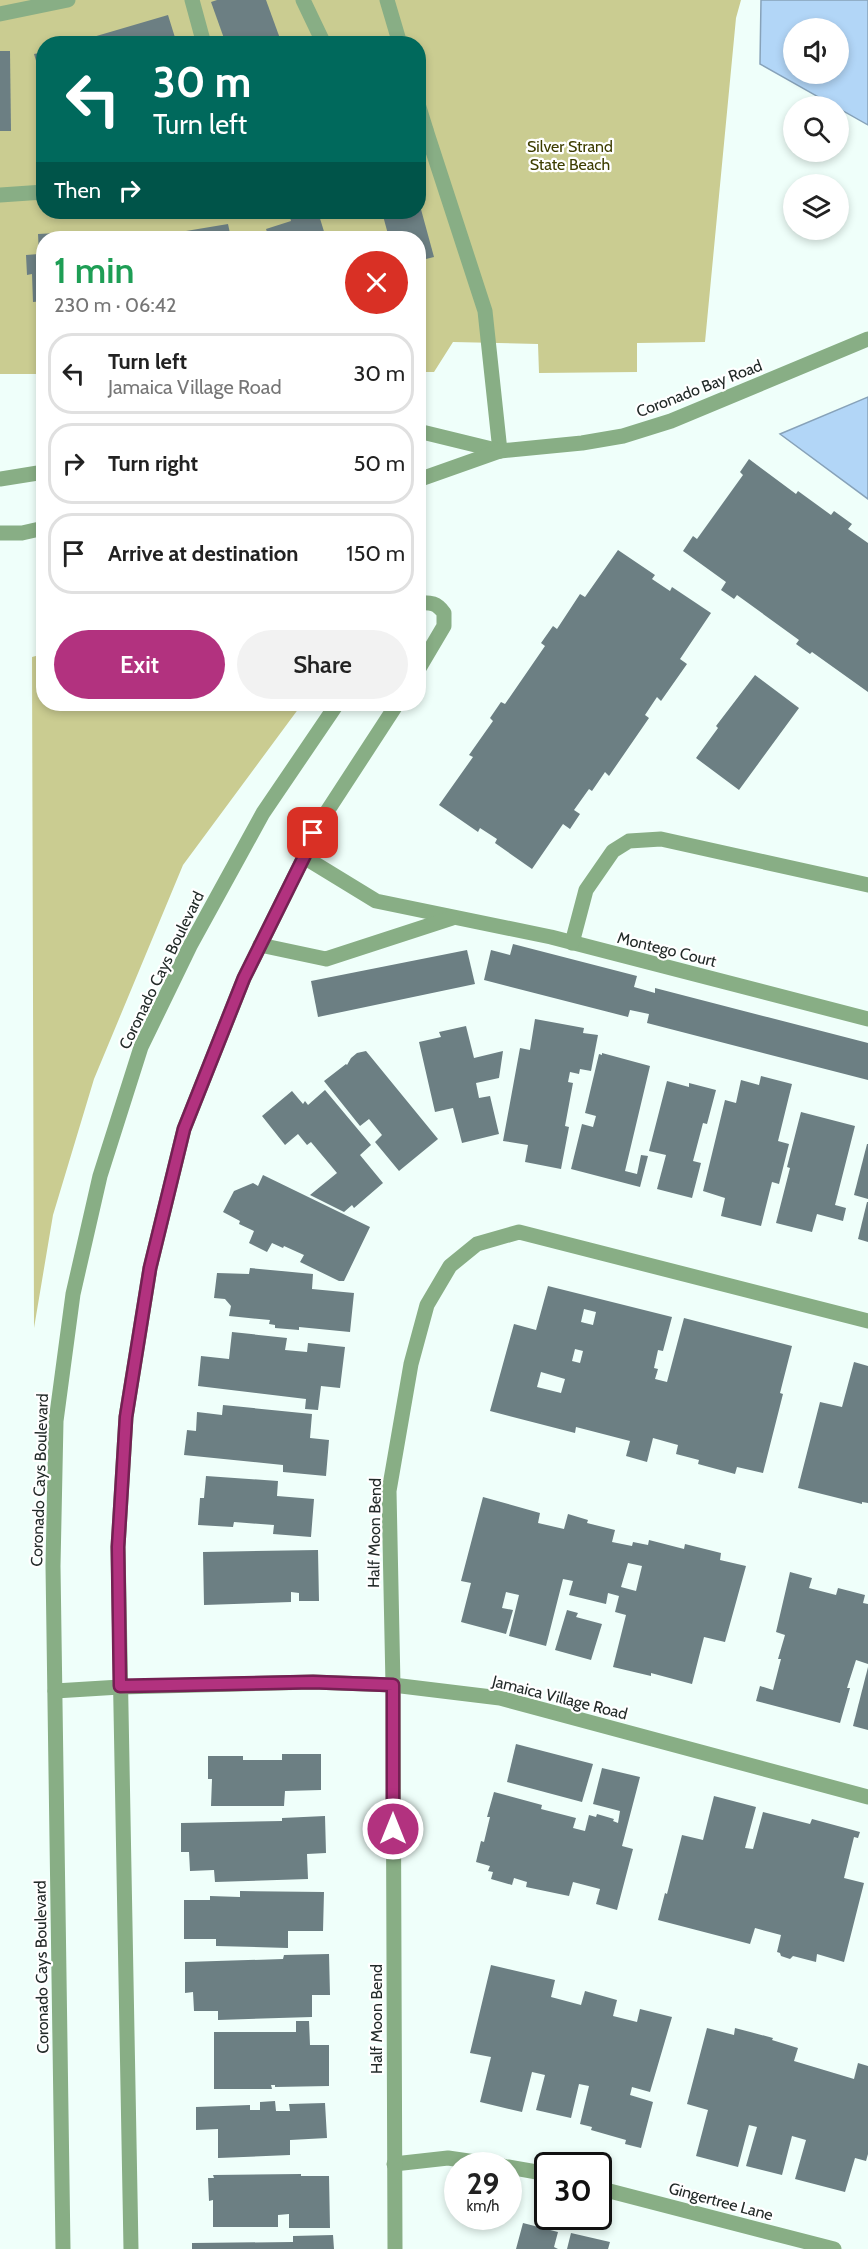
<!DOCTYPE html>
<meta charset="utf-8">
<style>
:root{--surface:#fff;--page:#f2f2f2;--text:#222;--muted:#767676;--line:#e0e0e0;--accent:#b2327f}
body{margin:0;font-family:Cabin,sans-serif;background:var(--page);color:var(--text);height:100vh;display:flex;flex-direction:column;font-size:22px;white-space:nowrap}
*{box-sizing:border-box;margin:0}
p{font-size:20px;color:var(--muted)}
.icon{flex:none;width:33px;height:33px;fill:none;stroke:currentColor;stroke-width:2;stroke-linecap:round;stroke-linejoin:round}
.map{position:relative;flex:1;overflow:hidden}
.drawer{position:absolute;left:36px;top:231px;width:390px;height:480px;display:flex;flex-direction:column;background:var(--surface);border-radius:24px;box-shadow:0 3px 9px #0003}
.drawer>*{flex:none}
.banner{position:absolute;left:36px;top:36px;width:390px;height:183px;border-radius:24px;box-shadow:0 3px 9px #0003;background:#00695c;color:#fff;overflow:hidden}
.buttons{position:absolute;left:783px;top:18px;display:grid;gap:12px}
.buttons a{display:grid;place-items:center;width:66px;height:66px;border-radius:50%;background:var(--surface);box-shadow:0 3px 9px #0003;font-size:30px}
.speed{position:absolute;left:444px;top:2152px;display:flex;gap:12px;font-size:30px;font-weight:700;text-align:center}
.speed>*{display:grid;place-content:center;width:78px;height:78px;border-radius:50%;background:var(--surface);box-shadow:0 3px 9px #0003;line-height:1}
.speed small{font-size:15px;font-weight:400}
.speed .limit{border:3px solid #111;border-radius:9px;background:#fff;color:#111}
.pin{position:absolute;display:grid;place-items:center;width:51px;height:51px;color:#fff;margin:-26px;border-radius:12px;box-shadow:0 3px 9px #0006}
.me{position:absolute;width:66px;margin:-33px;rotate:0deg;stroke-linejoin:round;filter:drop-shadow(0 0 4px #0008)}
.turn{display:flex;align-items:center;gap:21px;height:126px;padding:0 18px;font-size:27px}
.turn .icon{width:78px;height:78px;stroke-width:2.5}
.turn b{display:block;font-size:42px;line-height:51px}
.then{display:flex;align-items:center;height:57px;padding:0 18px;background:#0003;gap:12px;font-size:22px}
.round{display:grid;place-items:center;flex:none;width:63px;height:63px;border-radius:32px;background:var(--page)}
.head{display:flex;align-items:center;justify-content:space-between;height:102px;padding:0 18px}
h1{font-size:36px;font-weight:600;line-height:45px;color:#1e9e55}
.button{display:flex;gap:12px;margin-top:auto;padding:12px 18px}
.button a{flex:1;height:69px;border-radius:36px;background:var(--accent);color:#fff;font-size:24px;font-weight:600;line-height:69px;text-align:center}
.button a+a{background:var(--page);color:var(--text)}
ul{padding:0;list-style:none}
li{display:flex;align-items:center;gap:18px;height:81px;margin:0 12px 9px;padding:0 6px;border:3px solid var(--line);border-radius:24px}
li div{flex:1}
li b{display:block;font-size:22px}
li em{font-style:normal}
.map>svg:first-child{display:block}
</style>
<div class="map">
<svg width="868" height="2249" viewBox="0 0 868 2249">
<rect width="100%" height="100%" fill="#effffa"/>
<g fill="#cacc91" fill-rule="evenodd">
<path d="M0 0H741L736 18 705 342 637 343V372L539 373 538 344 453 342 434 372H419L418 238H44L43 374H0ZM44 44H418V212H44Z"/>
<path d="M43 654 44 704H302L183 865 94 1079 53 1215 34 1328 32 657Z"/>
</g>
<g fill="#b2d6f7" stroke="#87a2b9" stroke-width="1.5" fill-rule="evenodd">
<path d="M761 0H868V125L760 64ZM794 28H838V74H794Z"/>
<path d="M868 397V499L780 434Z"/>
</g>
<g fill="#6c7f83" fill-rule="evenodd">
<path d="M217 0H266L282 44H226L211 2Z"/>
<path d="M168 15 177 44H61L60 42 74 37 76 42Z"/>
<path d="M0 51H10L11 131H0Z"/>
<path d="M44 52V84H43L34 54Z"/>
<path d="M419 202 434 257 418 261V238H389L382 212H418Z"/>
<path d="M294 212H301L303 217 318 212 326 238H269L266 229 291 221 289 213Z"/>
<path d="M228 224 231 238H187L186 231Z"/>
<path d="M77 232V238H44V301L33 302 32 274 27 275 26 255 39 254 38 234Z"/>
<path d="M749 459 796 494 798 491 831 515 834 511 852 524 848 529 868 543V692L812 652 810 654 796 644 799 640 737 595 734 599 721 590 726 582 683 551 693 536 697 539 743 475 740 472Z"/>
<path d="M618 550 655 575 652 579 670 591 672 587 711 613 680 659 687 664 661 701 657 697 645 715 649 718 609 776 605 772 592 791 589 789 574 810 580 814 570 829 563 824 532 869 495 843 497 839 480 828 478 832 439 805 473 757 469 755 493 721 490 718 501 702 505 704 545 646 541 643 553 626 557 629 580 594 585 597Z"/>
<path d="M755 675 799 708 739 790 696 758 718 728 716 726Z"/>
<path d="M513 944 637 976 634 987 655 993V988L868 1043V1080L647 1023 649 1014 630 1010 628 1017 484 980 491 950 510 955Z"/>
<path d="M467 950 475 984 318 1017 311 981Z"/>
<path d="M535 1019 584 1028 583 1033 598 1035 591 1071 580 1069 579 1074 570 1072 568 1082 573 1083 565 1126 569 1127 561 1169 525 1162 528 1145 503 1141 520 1048 530 1050Z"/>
<path d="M466 1026 474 1058 503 1051 499 1078 476 1083 479 1098 490 1096 499 1134 462 1143 453 1108 435 1112 419 1042 441 1037 439 1032Z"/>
<path d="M366 1051 438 1139 399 1171 375 1142 382 1135 369 1119 360 1126 324 1081 346 1064 347 1065 351 1058 357 1053Z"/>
<path d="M602 1053 650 1066 625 1171 637 1174 641 1155 648 1156 640 1187 571 1169 582 1124 593 1127 596 1116 585 1113 599 1054 602 1055Z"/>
<path d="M761 1076 792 1084 778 1141 789 1144 779 1184 772 1182 761 1226 721 1216 725 1198 703 1191 725 1100 736 1103 741 1080 759 1085Z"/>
<path d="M667 1081 689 1087V1083L716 1090 707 1124 703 1123 693 1161 701 1163 692 1198 657 1189 666 1155 649 1151Z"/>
<path d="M325 1090 371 1145 360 1155 383 1183 354 1208 352 1205 344 1212 310 1195 337 1173 311 1142 307 1145 298 1134 285 1145 262 1116 292 1091 303 1104 305 1101 308 1105Z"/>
<path d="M801 1112 855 1126 835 1205 846 1208 843 1221 817 1214 812 1232 776 1223 790 1168 787 1167Z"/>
<path d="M867 1144H868V1199L854 1195Z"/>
<path d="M263 1175 370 1227 344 1281H339L300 1262 304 1255 284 1246 283 1248 272 1243 267 1252 249 1243 254 1231 239 1224 240 1221 223 1212 234 1191 253 1183 258 1186Z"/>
<path d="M867 1202H868V1242L858 1239Z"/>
<path d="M250 1268 313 1274 312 1289 354 1293 350 1332 299 1327V1330L275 1328V1325L269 1324 270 1320 229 1316 231 1306 225 1299 214 1298 217 1273 249 1274Z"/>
<path d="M548 1286 672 1317 663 1351 658 1350 654 1368 658 1369 655 1379 667 1382 684 1318 792 1346 780 1393 783 1394 763 1473 737 1467 735 1474 698 1464 699 1460 676 1454 678 1445 653 1438 647 1462 626 1456 630 1441 576 1427 575 1433 490 1411 514 1324 536 1330ZM584 1309 596 1312 593 1325 581 1322ZM575 1349 583 1351 580 1363 572 1361ZM541 1372 565 1379 561 1393 537 1387Z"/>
<path d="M232 1332 287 1338 285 1350 307 1352 308 1343 345 1347 340 1388 321 1386 318 1410 305 1409 306 1399 198 1386 201 1356 229 1359Z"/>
<path d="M854 1362 868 1366V1503L862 1502V1504L798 1488 820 1402 842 1407Z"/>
<path d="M223 1405 312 1414 310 1438 329 1440 326 1476 283 1472V1465L184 1455 187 1430 196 1431 197 1412 222 1415Z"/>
<path d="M206 1476 278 1481 277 1496 314 1499 311 1537 273 1534 274 1525 234 1522 233 1527 198 1525 200 1498H204Z"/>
<path d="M483 1497 540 1513 538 1523 564 1529 568 1514 588 1520 587 1523 615 1530 612 1542 632 1546 633 1542 648 1545 649 1540 684 1549 685 1544 721 1553 720 1560 746 1566 725 1642 704 1637 692 1684 651 1673V1676L613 1667 626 1615 615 1612 619 1596 608 1593 606 1604 569 1595 573 1581 563 1579 546 1646 509 1636 519 1595 506 1592 502 1608 513 1610 506 1634 461 1622 471 1583 461 1581ZM628 1563 642 1566 636 1591 621 1587Z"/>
<path d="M318 1550 319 1601H299V1593L291 1592V1602L204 1605 203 1552Z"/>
<path d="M790 1572 812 1578 809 1588 836 1595 838 1588 865 1595 863 1603 868 1604V1664L856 1660 847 1688H850L840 1723 756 1701 760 1686 773 1690 781 1659H778L785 1635 776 1632Z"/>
<path d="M567 1610 578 1613 576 1617 602 1624 591 1660 555 1650Z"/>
<path d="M868 1667V1730L853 1726Z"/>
<path d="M516 1744 593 1764 582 1802 507 1782Z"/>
<path d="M282 1754H321V1790L285 1791 284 1806H211L212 1779H208V1756H243V1760H282Z"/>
<path d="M602 1768 640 1777 622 1846 633 1849 617 1910 596 1904 600 1889 573 1882 569 1896 526 1887 527 1882 514 1878 512 1885 491 1879 493 1872 488 1871 490 1866 476 1862 481 1841 484 1842 490 1817H487L494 1792 542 1805 541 1809 576 1818 573 1828 585 1831 589 1815 596 1817 597 1814 614 1819 613 1821 618 1823 620 1811 593 1804Z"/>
<path d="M714 1796 756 1807 745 1848 753 1849 763 1812 810 1824 812 1819 860 1832 858 1838 854 1837 844 1878 864 1883 844 1962 817 1954 816 1962 793 1956 790 1959 781 1956 780 1953 777 1952 781 1935 755 1928 750 1944 658 1920 665 1893 667 1894 682 1835 703 1840Z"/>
<path d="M325 1816 326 1853 307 1854 308 1879 215 1882 214 1870 190 1871 189 1852H181V1823L282 1821V1818Z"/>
<path d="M240 1891 324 1892 323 1931H288V1948L216 1946V1939H184V1900H210V1896L240 1897Z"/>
<path d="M329 1954 330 1995H312V2017L218 2020V2011H194L193 1992 185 1993V1962L283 1959 284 1955Z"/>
<path d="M491 1965 555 1980 551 1997 581 2005 585 1991 617 2000 613 2016 637 2022 640 2009 672 2017 650 2092 632 2087 630 2095 653 2102 641 2148 625 2144 626 2140 591 2130 592 2127 580 2124 589 2086 579 2084 571 2118 536 2110 545 2075 532 2072 522 2112 480 2102 491 2057 470 2053Z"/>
<path d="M296 2021H309L310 2045H329V2086L275 2087V2085H271L272 2089H214V2032H296Z"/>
<path d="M707 2028 734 2035 735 2028 773 2038 772 2040 798 2048 794 2061 854 2079 858 2063 868 2066V2154L866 2161 855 2158 845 2192 795 2179 806 2140 792 2136 782 2175 746 2166 757 2127 749 2125 738 2167 696 2156 708 2110 687 2104Z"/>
<path d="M275 2101 276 2111H290L289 2104 325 2103 327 2138 290 2140V2155L218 2158V2129L196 2130V2107L250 2105V2110H260V2102Z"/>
<path d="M301 2174V2176H329L330 2228H289V2214L278 2215V2227H213V2200L209 2201 208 2178H214L213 2175Z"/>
<path d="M523 2223 558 2232 554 2247 558 2249H516Z"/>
<path d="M571 2233 610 2242 608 2249H567Z"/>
<path d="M333 2235 334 2249H192V2243L293 2242V2236Z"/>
</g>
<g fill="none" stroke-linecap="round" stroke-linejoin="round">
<g stroke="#88ae85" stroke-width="15">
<path d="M192 0 204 44"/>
<path d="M303 0 324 44"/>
<path d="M387 0 400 44"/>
<path d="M0 14 68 0"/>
<path d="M418 104 426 130"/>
<path d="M418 127 426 130 485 311 500 451"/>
<path d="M0 195 44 192"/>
<path d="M418 431 500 451"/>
<path d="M0 479 44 472"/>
<path d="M418 480 500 451 582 443 623 436 671 421 868 339"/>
<path d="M0 533H22L44 528"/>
<path d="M418 603C431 602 437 603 444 613V626L418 670"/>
<path d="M304 857 376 901 551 937 868 1019"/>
<path d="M572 943 586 890 613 851 629 841 661 839 868 885"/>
<path d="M260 945 326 959 452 918"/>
<path d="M55 1691 120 1687 313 1682 393 1685 500 1698 868 1797"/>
<path d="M394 2164 448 2158 503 2166"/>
<path d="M508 2167 548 2174"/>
<path d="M598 2188 834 2249"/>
<path d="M63 2249 53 1566 56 1421 73 1294 100 1176 141 1047 190 946 263 813 337 704"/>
<path d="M131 2249 118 1547 126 1417 150 1268 184 1129 244 978 304 857 313 833 397 704"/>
<path d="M395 2249 393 1685 389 1491 411 1364 427 1305 450 1266 477 1244 519 1232 868 1321"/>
</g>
</g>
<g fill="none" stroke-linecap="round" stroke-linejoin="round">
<defs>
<path id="route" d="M313 833 304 857 244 978 184 1129 150 1268 126 1417 118 1547 120 1686 313 1682 393 1685V1829"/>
</defs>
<use href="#route" stroke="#742053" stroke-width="15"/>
<use href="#route" stroke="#b2327f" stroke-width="10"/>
</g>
<g text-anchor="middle" stroke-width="4.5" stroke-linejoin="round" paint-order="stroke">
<g font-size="16" fill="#3d3d00" stroke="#fff">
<text x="570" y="152">Silver Strand<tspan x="570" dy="18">State Beach</tspan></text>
</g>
<g font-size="16" fill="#222a28" stroke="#fff">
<text transform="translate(699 388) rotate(-21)" y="6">Coronado Bay Road</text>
<text transform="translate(667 949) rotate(14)" y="6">Montego Court</text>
<text transform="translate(161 970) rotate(-64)" y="6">Coronado Cays Boulevard</text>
<text transform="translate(39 1480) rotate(-88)" y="6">Coronado Cays Boulevard</text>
<text transform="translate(374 1533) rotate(-89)" y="6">Half Moon Bend</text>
<text transform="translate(560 1697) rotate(14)" y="6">Jamaica Village Road</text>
<text transform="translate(41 1967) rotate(-91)" y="6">Coronado Cays Boulevard</text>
<text transform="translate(376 2019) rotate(-90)" y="6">Half Moon Bend</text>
<text transform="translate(721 2201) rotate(15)" y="6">Gingertree Lane</text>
</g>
</g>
</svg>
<div class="buttons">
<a><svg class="icon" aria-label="sound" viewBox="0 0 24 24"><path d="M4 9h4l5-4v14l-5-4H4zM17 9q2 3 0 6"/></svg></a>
<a><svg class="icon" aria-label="search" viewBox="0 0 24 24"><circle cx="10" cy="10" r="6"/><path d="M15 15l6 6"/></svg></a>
<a><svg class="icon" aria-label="layers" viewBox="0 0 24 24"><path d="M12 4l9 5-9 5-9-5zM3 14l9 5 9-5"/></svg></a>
</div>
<div class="speed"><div>29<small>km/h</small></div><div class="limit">30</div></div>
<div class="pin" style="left:313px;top:833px;background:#d93025"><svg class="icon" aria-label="arrive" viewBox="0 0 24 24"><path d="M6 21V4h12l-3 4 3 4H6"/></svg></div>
<svg class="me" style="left:393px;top:1829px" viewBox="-20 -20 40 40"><circle r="17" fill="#b2327f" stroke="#fff" stroke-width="3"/><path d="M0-11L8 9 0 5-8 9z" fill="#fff"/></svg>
<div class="banner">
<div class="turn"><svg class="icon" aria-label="left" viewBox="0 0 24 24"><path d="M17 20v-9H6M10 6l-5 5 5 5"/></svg><div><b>30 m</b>Turn left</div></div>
<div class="then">Then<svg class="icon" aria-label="right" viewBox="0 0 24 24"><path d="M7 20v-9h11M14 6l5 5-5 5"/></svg></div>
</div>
<section class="drawer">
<div class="head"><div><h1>1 min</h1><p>230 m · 06:42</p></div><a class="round" style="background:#d93025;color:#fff"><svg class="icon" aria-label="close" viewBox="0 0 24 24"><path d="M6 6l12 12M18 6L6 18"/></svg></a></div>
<ul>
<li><svg class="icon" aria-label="left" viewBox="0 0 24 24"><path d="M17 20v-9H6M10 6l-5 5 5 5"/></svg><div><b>Turn left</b><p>Jamaica Village Road</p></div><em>30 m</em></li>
<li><svg class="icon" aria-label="right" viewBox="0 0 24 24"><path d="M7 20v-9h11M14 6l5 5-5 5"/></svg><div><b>Turn right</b></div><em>50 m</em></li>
<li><svg class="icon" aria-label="arrive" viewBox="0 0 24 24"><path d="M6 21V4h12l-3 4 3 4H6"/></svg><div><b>Arrive at destination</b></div><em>150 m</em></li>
</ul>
<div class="button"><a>Exit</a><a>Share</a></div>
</section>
</div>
